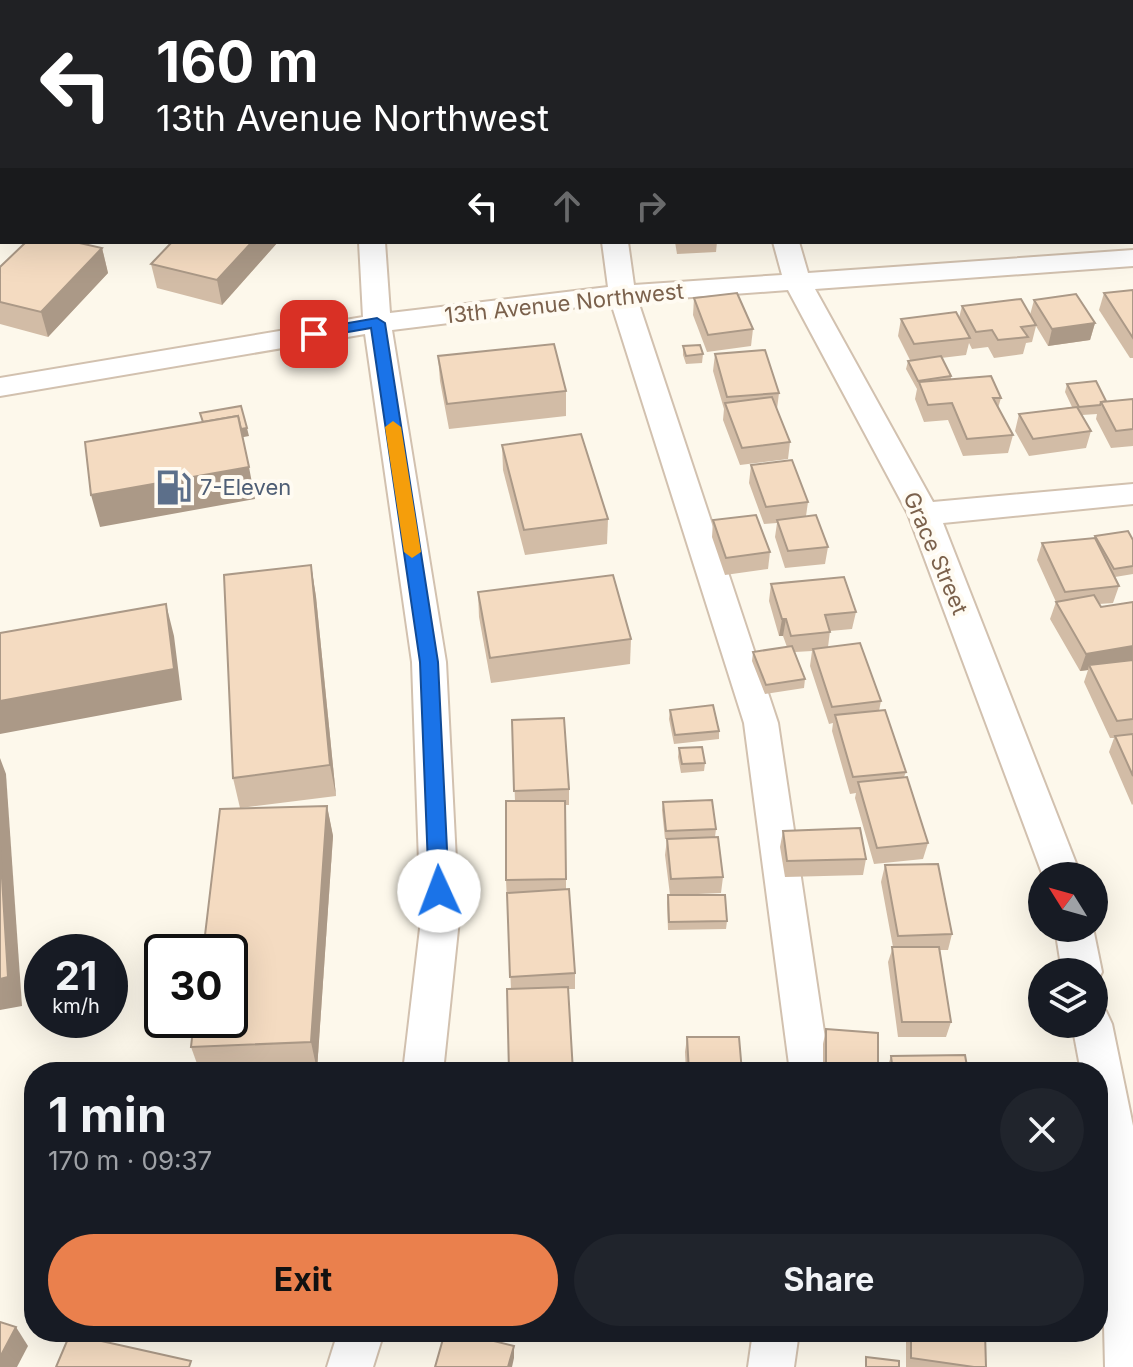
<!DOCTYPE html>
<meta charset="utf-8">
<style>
:root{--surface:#171b24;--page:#20242c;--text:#f1f3f6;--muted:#9ea1a6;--accent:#ea804d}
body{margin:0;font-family:Inter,sans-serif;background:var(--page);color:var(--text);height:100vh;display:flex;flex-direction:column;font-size:30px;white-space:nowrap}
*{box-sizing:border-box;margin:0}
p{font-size:26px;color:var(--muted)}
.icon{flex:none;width:44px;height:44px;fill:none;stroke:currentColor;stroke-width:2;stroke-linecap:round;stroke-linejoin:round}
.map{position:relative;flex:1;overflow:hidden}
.side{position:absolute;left:24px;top:1062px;width:1084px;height:280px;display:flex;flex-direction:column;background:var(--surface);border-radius:32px;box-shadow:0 8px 32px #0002}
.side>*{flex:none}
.guide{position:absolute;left:0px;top:0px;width:1134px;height:244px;box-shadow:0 8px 32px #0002;background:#202124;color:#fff;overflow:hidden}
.needle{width:52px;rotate:307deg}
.controls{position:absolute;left:1028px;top:862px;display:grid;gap:16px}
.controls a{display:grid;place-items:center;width:80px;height:80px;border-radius:50%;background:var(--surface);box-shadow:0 8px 32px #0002;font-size:40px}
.speed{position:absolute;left:24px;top:934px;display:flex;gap:16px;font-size:40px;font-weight:700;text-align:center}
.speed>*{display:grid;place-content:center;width:104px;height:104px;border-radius:50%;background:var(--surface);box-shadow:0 8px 32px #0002;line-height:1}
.speed small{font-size:20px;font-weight:400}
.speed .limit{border:4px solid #111;border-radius:12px;background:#fff;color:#111}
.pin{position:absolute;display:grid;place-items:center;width:68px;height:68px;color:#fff;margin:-34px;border-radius:16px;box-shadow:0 4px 12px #0006}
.me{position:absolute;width:88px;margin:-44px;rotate:358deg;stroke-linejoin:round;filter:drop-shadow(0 0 6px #0008)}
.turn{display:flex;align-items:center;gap:28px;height:168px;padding:0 24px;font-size:36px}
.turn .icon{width:104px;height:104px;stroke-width:2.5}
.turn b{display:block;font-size:56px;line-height:68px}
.lanes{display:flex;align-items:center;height:76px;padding:0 24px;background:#0003;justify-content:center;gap:40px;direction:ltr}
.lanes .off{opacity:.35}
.round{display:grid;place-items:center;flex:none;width:84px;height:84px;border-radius:42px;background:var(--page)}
.head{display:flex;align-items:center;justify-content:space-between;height:136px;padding:0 24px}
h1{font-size:48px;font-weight:700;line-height:60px}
.button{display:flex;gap:16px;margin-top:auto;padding:16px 24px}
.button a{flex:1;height:92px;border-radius:48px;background:var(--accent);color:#111;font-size:32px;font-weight:700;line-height:92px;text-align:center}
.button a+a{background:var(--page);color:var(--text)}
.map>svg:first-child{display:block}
</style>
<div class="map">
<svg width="1133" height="1367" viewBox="0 0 1133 1367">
<rect width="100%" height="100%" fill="#fdf8eb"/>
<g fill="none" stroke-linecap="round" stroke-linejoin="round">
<defs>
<g id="minor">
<path d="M295 0H327L328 2H296Z"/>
<rect x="0" y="5" width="2" height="14"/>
<rect x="0" y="99" width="2" height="15"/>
<path d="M359 242H385L390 313 608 287 602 242H628L634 285 782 275 773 242H799L808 273 1133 250V266L815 289 933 502 1133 484V504L943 523 1081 876H1043L908 514 788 290 638 301 778 723 830 1072H790L744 723 611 303 392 330 446 662 459 920 443 1072H403L421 920 412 662 365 334 0 396V378L363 317Z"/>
<path d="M1055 928H1093L1102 972 1096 984 1094 972H1062Z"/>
<path d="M1094 1007 1106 1011 1112 1024 1133 1126V1367H1105L1098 1072H1081L1072 1024H1094Z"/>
<path d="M338 1332H384L373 1367H327Z"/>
<path d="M753 1332H799L794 1367H748Z"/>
</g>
</defs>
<use href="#minor" stroke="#d2c1af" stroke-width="4"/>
<use href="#minor" fill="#fff" fill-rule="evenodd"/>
</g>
<g fill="#d2bca6">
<path d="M68 0H100L96 2H72Z"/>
<path d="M108 0H213L214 2H109Z"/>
<path d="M512 0H553L552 2H512Z"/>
<path d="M0 38 2 39V90L0 89Z"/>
<path d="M278 242 222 305 157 288 151 264Z"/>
<path d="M675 242H717L716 252 677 254Z"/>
<path d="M102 248 108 273 48 337 0 324V267Z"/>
<path d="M1133 290V358H1130L1099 310 1104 293Z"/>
<path d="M694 298 753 329 751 346 707 352 693 315Z"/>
<path d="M1034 300 1095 323 1090 340 1048 346 1036 326 1032 342 1026 343 1023 354 994 358 988 347 972 349 969 343 966 355 941 358 951 376V379L1001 398 998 408 1013 435 1008 453 963 456 948 420 924 422 915 399 917 389 906 369 908 361 910 360 898 336 901 319 959 318 962 306 1030 315Z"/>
<path d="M683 346 703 354 702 363 686 364 683 355Z"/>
<path d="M715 354 779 393 777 409 790 442 788 459 740 465 723 420 724 409 713 371Z"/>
<path d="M438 356 566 391V416L449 429 440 381Z"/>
<path d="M1067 384 1106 401 1133 399V446L1111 448 1096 419 1097 414 1082 415 1091 431 1086 448 1029 456 1015 431 1019 414 1072 407 1065 392Z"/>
<path d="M502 445 608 519 607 544 525 555 503 470Z"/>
<path d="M751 465 808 502 806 516 828 547 825 564 785 568 775 537 777 523 764 524 749 483Z"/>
<path d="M713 520 770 552 768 569 725 575 712 537Z"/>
<path d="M1095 536 1133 540V574L1115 577 1119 586 1113 603 1099 604 1101 607 1133 602V804L1132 805 1109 752 1114 738H1110L1084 682 1088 670 1080 671 1050 619 1056 602 1037 560 1042 543 1094 538Z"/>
<path d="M311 565 316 597 336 796 240 808 233 778Z"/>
<path d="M771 584 856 612 852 629 830 631 828 647 881 701 879 711 906 772 904 777 928 843 923 859 874 864 855 798 856 793 850 794 832 731 833 723 829 724 810 666 812 651 795 652 805 679 804 688 765 694 752 661 753 652 787 647 783 636H779L769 601Z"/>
<path d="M478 592 631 639 630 664 491 683 479 617Z"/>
<path d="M670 710 719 731V739L674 744 669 719Z"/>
<path d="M512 720 569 789V805H566V890L575 973V989H511L506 880 515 801Z"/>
<path d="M679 748 705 763 704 771 681 773 678 757Z"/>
<path d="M663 802 716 829 715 837 723 877 721 893 675 895 727 921 726 929 668 930 667 903 668 895H670L665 855 667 839 683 838 665 839 662 810Z"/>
<path d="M327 806 333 836 317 1070 265 1072H200L191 1047Z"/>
<path d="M783 831 866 859 863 875 785 877 780 847Z"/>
<path d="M885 865 952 934 948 950H940L951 1022 946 1037H898L888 962 893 947 881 882Z"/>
<path d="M826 1029 878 1072H823V1044Z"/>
<path d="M687 1037 742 1072H686L685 1052Z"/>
<path d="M891 1056 968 1072H886Z"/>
<path d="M486 1332H525L522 1341Z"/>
<path d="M906 1332H985L986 1367H906Z"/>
</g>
<g fill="#ab9987">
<path d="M82 0H100L96 2H82Z"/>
<path d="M252 242H278L222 305 217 280Z"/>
<path d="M102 248 108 273 48 337 41 312Z"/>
<path d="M1095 323 1090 340 1048 346 1052 329Z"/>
<path d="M247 428 249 436 208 444 206 436Z"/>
<path d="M249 467 255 499 100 527 91 495Z"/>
<path d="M311 565 316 597 336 796 330 765Z"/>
<path d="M166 604 174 636 182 700 0 734V701Z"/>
<path d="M782 619H786L783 636H779Z"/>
<path d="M1133 646V662L1089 665 1088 670 1080 671 1086 654Z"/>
<path d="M0 758 6 774 22 1006 0 1010Z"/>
<path d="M327 806 333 836 317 1070 311 1042Z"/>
<path d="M16 1327 28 1346 17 1367H0V1357Z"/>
<path d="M514 1346V1358L512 1367H508Z"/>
</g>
<g fill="#f4dbc1" stroke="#ab9987" stroke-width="2">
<path d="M125 0H141L138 2Z"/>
<path d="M147 0H213L211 2H145Z"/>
<path d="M666 0H703V2H665Z"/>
<rect x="845" y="0" width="55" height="2"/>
<path d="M2 50V74H0V51Z"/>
<path d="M26 242H75L102 248 41 312 0 302V267Z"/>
<path d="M172 242H252L217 280 151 264Z"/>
<path d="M1133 290V338L1104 293Z"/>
<path d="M737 293 753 329 708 335 694 298Z"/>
<path d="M1076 294 1095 323 1052 329 1034 300Z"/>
<path d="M1021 299 1036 325 1021 327 1028 337 998 340 992 330 976 332 962 306Z"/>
<path d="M956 312 970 338 914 344 901 319Z"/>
<path d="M554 344 566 391 447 404 438 356Z"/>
<path d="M700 345 703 354 686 356 683 346Z"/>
<path d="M765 350 779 393 727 397 715 354Z"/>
<path d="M941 356 951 376 918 381 908 361Z"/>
<path d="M991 376 1001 398H993L1013 435 967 439 952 403 928 405 919 382Z"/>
<path d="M1096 381 1106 401 1101 402 1100 405 1079 407 1067 384Z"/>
<path d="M772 397 790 442 742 448 725 403Z"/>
<path d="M1133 399V429L1116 431 1101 402Z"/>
<path d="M241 406 247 428 241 429 238 416 203 422 200 413Z"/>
<path d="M1077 407 1091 431 1033 439 1019 414Z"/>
<path d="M238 416 249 467 91 495 85 442Z"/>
<path d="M581 434 608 519 524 530 502 445Z"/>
<path d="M792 460 808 502 766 507 751 465Z"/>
<path d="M756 515 770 552 726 558 713 520Z"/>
<path d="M816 515 828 547 788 551 777 520Z"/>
<path d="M1128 531 1133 540V566L1114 569 1095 536Z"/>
<path d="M1095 538 1119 586 1065 592 1042 543Z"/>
<path d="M311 565 330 765 233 778 224 575Z"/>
<path d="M613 575 631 639 490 658 478 592Z"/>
<path d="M844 577 856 612 825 615 830 632 791 636 786 619H782L771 584Z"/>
<path d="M1094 595 1101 607 1133 602V646L1086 654 1056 602Z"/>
<path d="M166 604 174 669 0 701V633Z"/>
<path d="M860 643 881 701 832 707 813 649Z"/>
<path d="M792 646 805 679 766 685 753 652Z"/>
<path d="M1133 660V719L1117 721 1089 665Z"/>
<path d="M713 705 719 731 675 735 670 710Z"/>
<path d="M885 710 906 772 853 777 835 715Z"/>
<path d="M564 718 569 789 514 791 512 720Z"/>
<path d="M1133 734V776L1115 736Z"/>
<path d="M702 747 705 763 682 764 679 748Z"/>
<path d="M907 777 928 843 877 848 858 782Z"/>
<path d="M712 800 716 829 666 831 663 802Z"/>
<path d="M506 801H565L566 879 506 880Z"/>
<path d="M327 806 311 1042 191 1047 194 1020H230V952H203L220 809Z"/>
<path d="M860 828 866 859 787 861 783 831Z"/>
<path d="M718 837 723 877 671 879 667 839Z"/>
<path d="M0 845 8 977 0 979Z"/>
<path d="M938 864 952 934 898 936 885 865Z"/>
<path d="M569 889 575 973 510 977 507 893Z"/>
<path d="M668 895H725L727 921 669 922Z"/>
<path d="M892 947H939L951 1022H902Z"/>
<path d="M568 987 573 1072H509L507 989Z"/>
<path d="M826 1029 878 1033V1072H826Z"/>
<path d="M687 1037H739L742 1072H689Z"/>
<path d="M965 1055 968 1072H893L891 1056Z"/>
<path d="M0 1322 16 1327 0 1357Z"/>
<path d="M445 1332H457L514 1346 508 1367H435Z"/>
<path d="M911 1332H985L986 1367H974L911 1358Z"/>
<path d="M70 1334 191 1361 189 1367H56Z"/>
<path d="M866 1357 899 1361V1367H866Z"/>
</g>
<path fill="#1a73e8" stroke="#114b97" stroke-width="2" d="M377 318 385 323 438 662 449 891 446 897 439 900 431 897 429 891 420 662 371 328 314 338 307 334 314 329Z"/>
<path fill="#f59e0b" d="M393 421 401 427 421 552 412 558 404 552 385 427Z"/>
<defs>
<symbol id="fuel-bare" viewBox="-9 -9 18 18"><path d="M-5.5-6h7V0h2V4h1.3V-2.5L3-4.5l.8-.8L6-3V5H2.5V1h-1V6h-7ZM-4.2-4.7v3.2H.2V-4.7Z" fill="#5c6f8a" stroke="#fffbf2" stroke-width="2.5" paint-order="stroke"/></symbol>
</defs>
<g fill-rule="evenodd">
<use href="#fuel-bare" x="148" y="462" width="51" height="51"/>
</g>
<g text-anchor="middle" stroke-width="8" stroke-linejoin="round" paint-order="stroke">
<g font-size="22" fill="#7b614c" stroke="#fffbf2">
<text transform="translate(564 303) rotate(-6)" y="8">13th Avenue Northwest</text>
<text transform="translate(936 553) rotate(67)" y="8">Grace Street</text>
</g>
<g font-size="22" fill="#4e5e75" stroke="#fffbf2" text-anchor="start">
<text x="200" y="495">7-Eleven</text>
</g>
</g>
</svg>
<div class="controls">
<a><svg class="needle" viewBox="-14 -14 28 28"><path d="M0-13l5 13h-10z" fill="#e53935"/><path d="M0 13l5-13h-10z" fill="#9ea1a6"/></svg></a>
<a><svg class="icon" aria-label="layers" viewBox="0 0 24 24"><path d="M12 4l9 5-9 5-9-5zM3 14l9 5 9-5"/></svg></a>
</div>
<div class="speed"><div>21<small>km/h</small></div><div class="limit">30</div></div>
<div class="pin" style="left:314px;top:334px;background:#d93025"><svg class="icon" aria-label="arrive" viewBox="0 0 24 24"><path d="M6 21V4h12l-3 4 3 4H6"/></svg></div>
<svg class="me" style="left:439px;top:891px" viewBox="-20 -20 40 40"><circle r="19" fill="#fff"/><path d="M0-13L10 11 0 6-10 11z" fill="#1a73e8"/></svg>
<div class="guide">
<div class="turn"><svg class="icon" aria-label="left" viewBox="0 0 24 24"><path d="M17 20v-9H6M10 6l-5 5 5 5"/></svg><div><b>160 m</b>13th Avenue Northwest</div></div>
<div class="lanes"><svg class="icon" aria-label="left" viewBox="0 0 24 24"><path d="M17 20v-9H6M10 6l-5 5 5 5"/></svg><svg class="icon off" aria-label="ahead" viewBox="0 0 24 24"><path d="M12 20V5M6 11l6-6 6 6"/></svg><svg class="icon off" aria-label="right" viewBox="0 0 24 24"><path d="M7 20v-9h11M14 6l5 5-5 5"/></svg></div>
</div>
<section class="side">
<div class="head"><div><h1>1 min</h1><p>170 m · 09:37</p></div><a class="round"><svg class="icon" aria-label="close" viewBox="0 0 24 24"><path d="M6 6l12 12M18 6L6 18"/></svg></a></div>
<div class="button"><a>Exit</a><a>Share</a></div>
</section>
</div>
